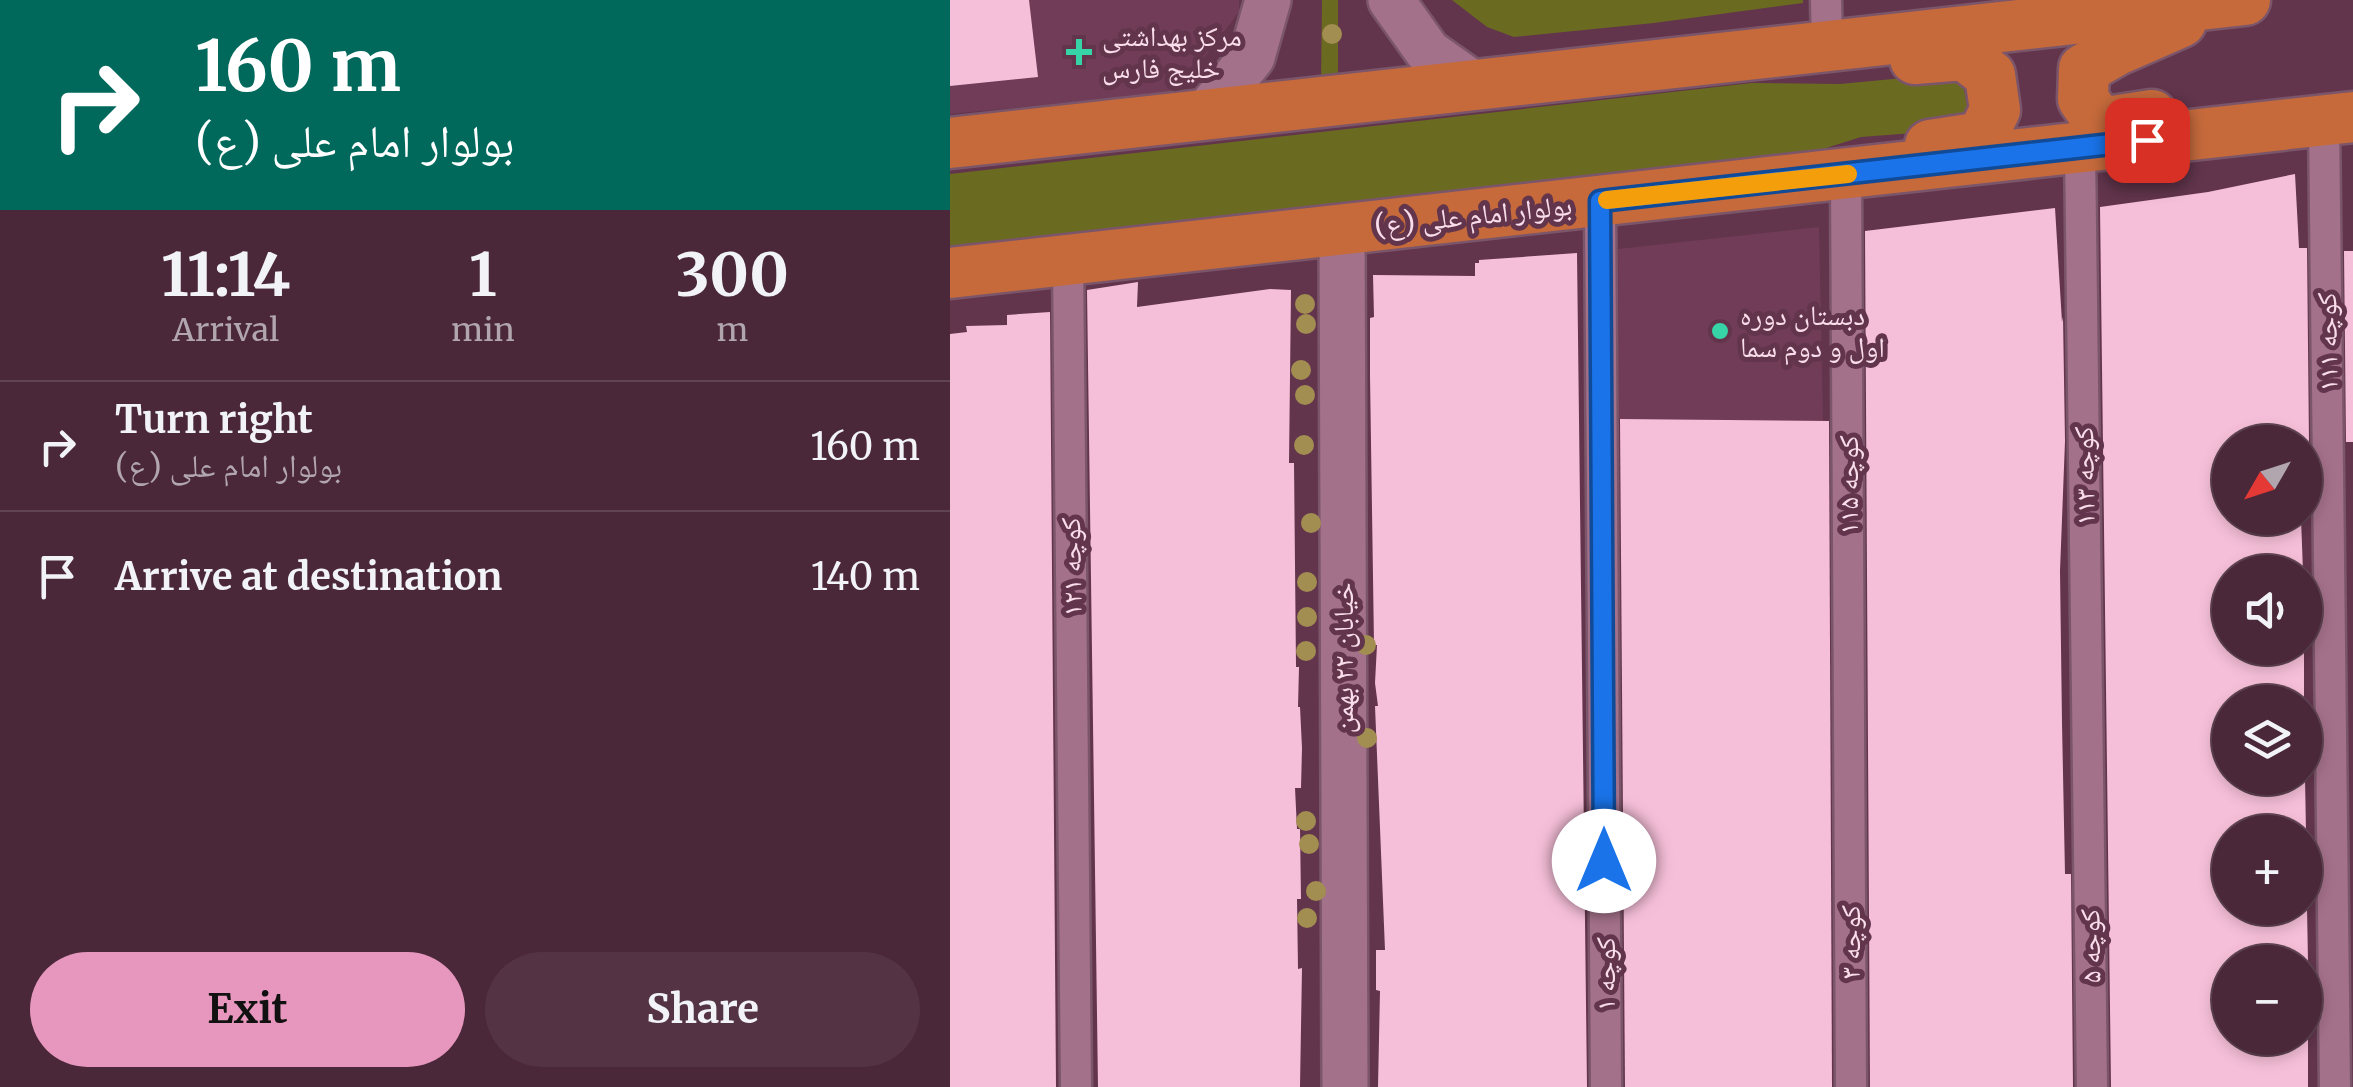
<!DOCTYPE html>
<meta charset="utf-8">
<style>
:root{--surface:#4a2839;--page:#543444;--text:#f1f3f6;--muted:#b2a6ae;--line:#614453;--accent:#e797bd}
body{margin:0;font-family:Merriweather,"Noto Naskh Arabic",serif;background:var(--page);color:var(--text);height:100vh;display:flex;flex-direction:column;font-size:38px;white-space:nowrap}
*{box-sizing:border-box;margin:0}
p{font-size:32px;color:var(--muted)}
.icon{flex:none;width:55px;height:55px;fill:none;stroke:currentColor;stroke-width:2;stroke-linecap:round;stroke-linejoin:round}
.map{position:relative;flex:1;overflow:hidden}
.side{display:flex;flex-direction:column;background:var(--surface);width:950px}
.side>*{flex:none}
.banner{background:#00695c;color:#fff;overflow:hidden}
.needle{width:65px;rotate:231deg}
.fabs{position:absolute;left:1262px;top:425px;display:grid;gap:20px}
.fabs a{display:grid;place-items:center;width:110px;height:110px;border-radius:50%;background:var(--surface);box-shadow:0 5px 15px #0003,0 0 0 2px var(--line);font-size:50px}
.pin{position:absolute;display:grid;place-items:center;width:85px;height:85px;color:#fff;margin:-42px;border-radius:20px;box-shadow:0 5px 15px #0006}
.me{position:absolute;width:110px;margin:-55px;rotate:0deg;stroke-linejoin:round;filter:drop-shadow(0 0 8px #0008)}
.turn{display:flex;align-items:center;gap:35px;height:210px;padding:0 30px;font-size:45px}
.turn .icon{width:130px;height:130px;stroke-width:2.5}
.turn b{display:block;font-size:70px;line-height:85px}
.eta{display:flex;justify-content:space-evenly;align-items:center;height:170px;text-align:center}
.eta b{font-size:60px;font-weight:700;line-height:70px}
.button{display:flex;gap:20px;margin-top:auto;padding:20px 30px}
.button a{flex:1;height:115px;border-radius:60px;background:var(--accent);color:#111;font-size:40px;font-weight:700;line-height:115px;text-align:center}
.button a+a{background:var(--page);color:var(--text)}
ul{padding:0;list-style:none}
li{display:flex;align-items:center;gap:30px;height:130px;padding:0 30px;border-top:2px solid var(--line)}
li div{flex:1}
li b{display:block;font-size:38px}
li em{font-style:normal}
main{display:flex;flex:1;min-height:0}
.map>svg:first-child{display:block}
</style>
<main>
<section class="side">
<div class="banner">
<div class="turn"><svg class="icon" aria-label="right" viewBox="0 0 24 24"><path d="M7 20v-9h11M14 6l5 5-5 5"/></svg><div><b>160 m</b>بولوار امام علی (ع)</div></div>
</div>
<div class="eta">
<div><b>11:14</b><p>Arrival</p></div>
<div><b>1</b><p>min</p></div>
<div><b>300</b><p>m</p></div>
</div>
<ul>
<li><svg class="icon" aria-label="right" viewBox="0 0 24 24"><path d="M7 20v-9h11M14 6l5 5-5 5"/></svg><div><b>Turn right</b><p>بولوار امام علی (ع)</p></div><em>160 m</em></li>
<li><svg class="icon" aria-label="arrive" viewBox="0 0 24 24"><path d="M6 21V4h12l-3 4 3 4H6"/></svg><div><b>Arrive at destination</b></div><em>140 m</em></li>
</ul>
<div class="button"><a>Exit</a><a>Share</a></div>
</section>
<div class="map">
<svg width="1403" height="1087" viewBox="0 0 1403 1087">
<rect width="100%" height="100%" fill="#62354c"/>
<g fill="#703c57">
<path d="M0 0H289V12L228 92 0 114Z"/>
<path d="M869 227 873 421 669 419 668 249Z"/>
</g>
<g fill="#6b6a21">
<path d="M372 0H388V72L383 84 371 82Z"/>
<path d="M502 0H853V3L704 23 564 37 537 27Z"/>
<path d="M996 74 1014 89 1017 106 1007 124 977 132 911 137 854 155 0 250V174L802 83 890 84Z"/>
</g>
<g fill="#f6bfd9">
<path d="M0 0H79L88 77 0 86Z"/>
<path d="M1345 174 1349 248H1357L1359 442H1280V518H1351L1353 572H1280V648H1354V702H1280V778H1355L1356 832H1280V908H1357L1358 962H1280V1038H1358V1087H1161L1150 207 1258 192Z"/>
<path d="M1105 208 1112 322 1113 317 1115 441 1110 571 1112 723 1115 874H1121L1123 1087H920L915 231Z"/>
<path d="M1394 251H1403V442H1396Z"/>
<path d="M627 253 637 1087H428L430 991 426 990V950H435L425 706H428L425 683 427 645H424L420 375V318L424 317 423 275 525 276V263H529V260Z"/>
<path d="M188 282 187 307 320 289 341 290 339 463H344L346 667H349L348 707H350L352 748 351 788H345L347 829H350L351 899H347L348 969 352 968 350 1087H148L137 290Z"/>
<path d="M100 312 106 1087H0V334L17 332 16 326 57 325V315Z"/>
<path d="M670 419 879 421 882 1087H675Z"/>
</g>
<g fill="none" stroke-linecap="round" stroke-linejoin="round">
<defs>
<g id="street">
<path d="M876 0 877 46"/>
<path d="M1374 120 1385 1087"/>
<path d="M1130 148 1142 1087"/>
<path d="M896 174 901 1087"/>
<path d="M650 201 656 1087"/>
<path d="M118 260 126 1087"/>
</g>
<g id="secondary">
<path d="M441 0 478 52 526 86"/>
<path d="M255 115 302 57 318 0"/>
<path d="M392 230 395 1087"/>
</g>
<g id="primary">
<path d="M965 59 1014 55 1040 75 1045 110 1032 137 980 145"/>
<path d="M1202 115 1150 123 1133 99 1134 69 1167 50 1231 22"/>
<path d="M0 143 1295 0"/>
<path d="M0 273 1403 117"/>
</g>
</defs>
<use href="#street" stroke="#7b5569" stroke-width="35"/>
<use href="#secondary" stroke="#7b5569" stroke-width="50"/>
<use href="#primary" stroke="#7b5569" stroke-width="55"/>
<use href="#street" stroke="#a4718a" stroke-width="30"/>
<use href="#secondary" stroke="#a4718a" stroke-width="45"/>
<use href="#primary" stroke="#c66a3c" stroke-width="50"/>
</g>
<g fill="#a38e51">
<circle cx="382" cy="34" r="10"/>
<circle cx="355" cy="304" r="10"/>
<circle cx="356" cy="324" r="10"/>
<circle cx="351" cy="370" r="10"/>
<circle cx="355" cy="395" r="10"/>
<circle cx="354" cy="445" r="10"/>
<circle cx="361" cy="523" r="10"/>
<circle cx="357" cy="582" r="10"/>
<circle cx="357" cy="617" r="10"/>
<circle cx="416" cy="645" r="10"/>
<circle cx="356" cy="651" r="10"/>
<circle cx="417" cy="738" r="10"/>
<circle cx="356" cy="821" r="10"/>
<circle cx="359" cy="844" r="10"/>
<circle cx="366" cy="891" r="10"/>
<circle cx="357" cy="918" r="10"/>
</g>
<g fill="none" stroke-linecap="round" stroke-linejoin="round">
<defs>
<path id="route" d="M654 861 650 201 1197 140"/>
</defs>
<use href="#route" stroke="#114b97" stroke-width="25"/>
<use href="#route" stroke="#1a73e8" stroke-width="18"/>
<path stroke="#f59e0b" stroke-width="18" d="M657 200 898 174"/>
</g>
<g fill="#36d4a7" stroke="#62354c" stroke-width="4">
<path d="M124 37h10v10h10v10h-10v10h-10v-10h-10v-10h10z"/>
<circle cx="770" cy="331" r="10"/>
</g>
<g text-anchor="middle" stroke-width="10" stroke-linejoin="round" paint-order="stroke">
<g font-size="28" fill="#f9ddea" stroke="#62354c" text-anchor="start">
<text x="152" y="46">مرکز بهداشتی<tspan x="152" dy="32">خلیج فارس</tspan></text>
<text x="790" y="325">دبستان دوره<tspan x="790" dy="32">اول و دوم سما</tspan></text>
</g>
<g font-size="28" fill="#f9ddea" stroke="#62354c">
<text transform="translate(523 215) rotate(-6)" y="10">بولوار امام علی (ع)</text>
<text transform="translate(1377 342) rotate(-91)" y="10">کوچه ۱۱۱</text>
<text transform="translate(1134 476) rotate(-91)" y="10">کوچه ۱۱۳</text>
<text transform="translate(898 485) rotate(-90)" y="10">کوچه ۱۱۵</text>
<text transform="translate(121 567) rotate(-91)" y="10">کوچه ۱۲۱</text>
<text transform="translate(393 658) rotate(-90)" y="10">خیابان ۲۲ بهمن</text>
<text transform="translate(900 942) rotate(-90)" y="10">کوچه ۳</text>
<text transform="translate(1140 946) rotate(-91)" y="10">کوچه ۵</text>
<text transform="translate(655 974) rotate(-90)" y="10">کوچه ۱</text>
</g>
</g>
</svg>
<div class="fabs">
<a><svg class="needle" viewBox="-14 -14 28 28"><path d="M0-13l5 13h-10z" fill="#e53935"/><path d="M0 13l5-13h-10z" fill="#b2a6ae"/></svg></a>
<a><svg class="icon" aria-label="sound" viewBox="0 0 24 24"><path d="M4 9h4l5-4v14l-5-4H4zM17 9q2 3 0 6"/></svg></a>
<a><svg class="icon" aria-label="layers" viewBox="0 0 24 24"><path d="M12 4l9 5-9 5-9-5zM3 14l9 5 9-5"/></svg></a>
<a>+</a>
<a>−</a>
</div>
<div class="pin" style="left:1197px;top:140px;background:#d93025"><svg class="icon" aria-label="arrive" viewBox="0 0 24 24"><path d="M6 21V4h12l-3 4 3 4H6"/></svg></div>
<svg class="me" style="left:654px;top:861px" viewBox="-20 -20 40 40"><circle r="19" fill="#fff"/><path d="M0-13L10 11 0 6-10 11z" fill="#1a73e8"/></svg>
</div>
</main>
